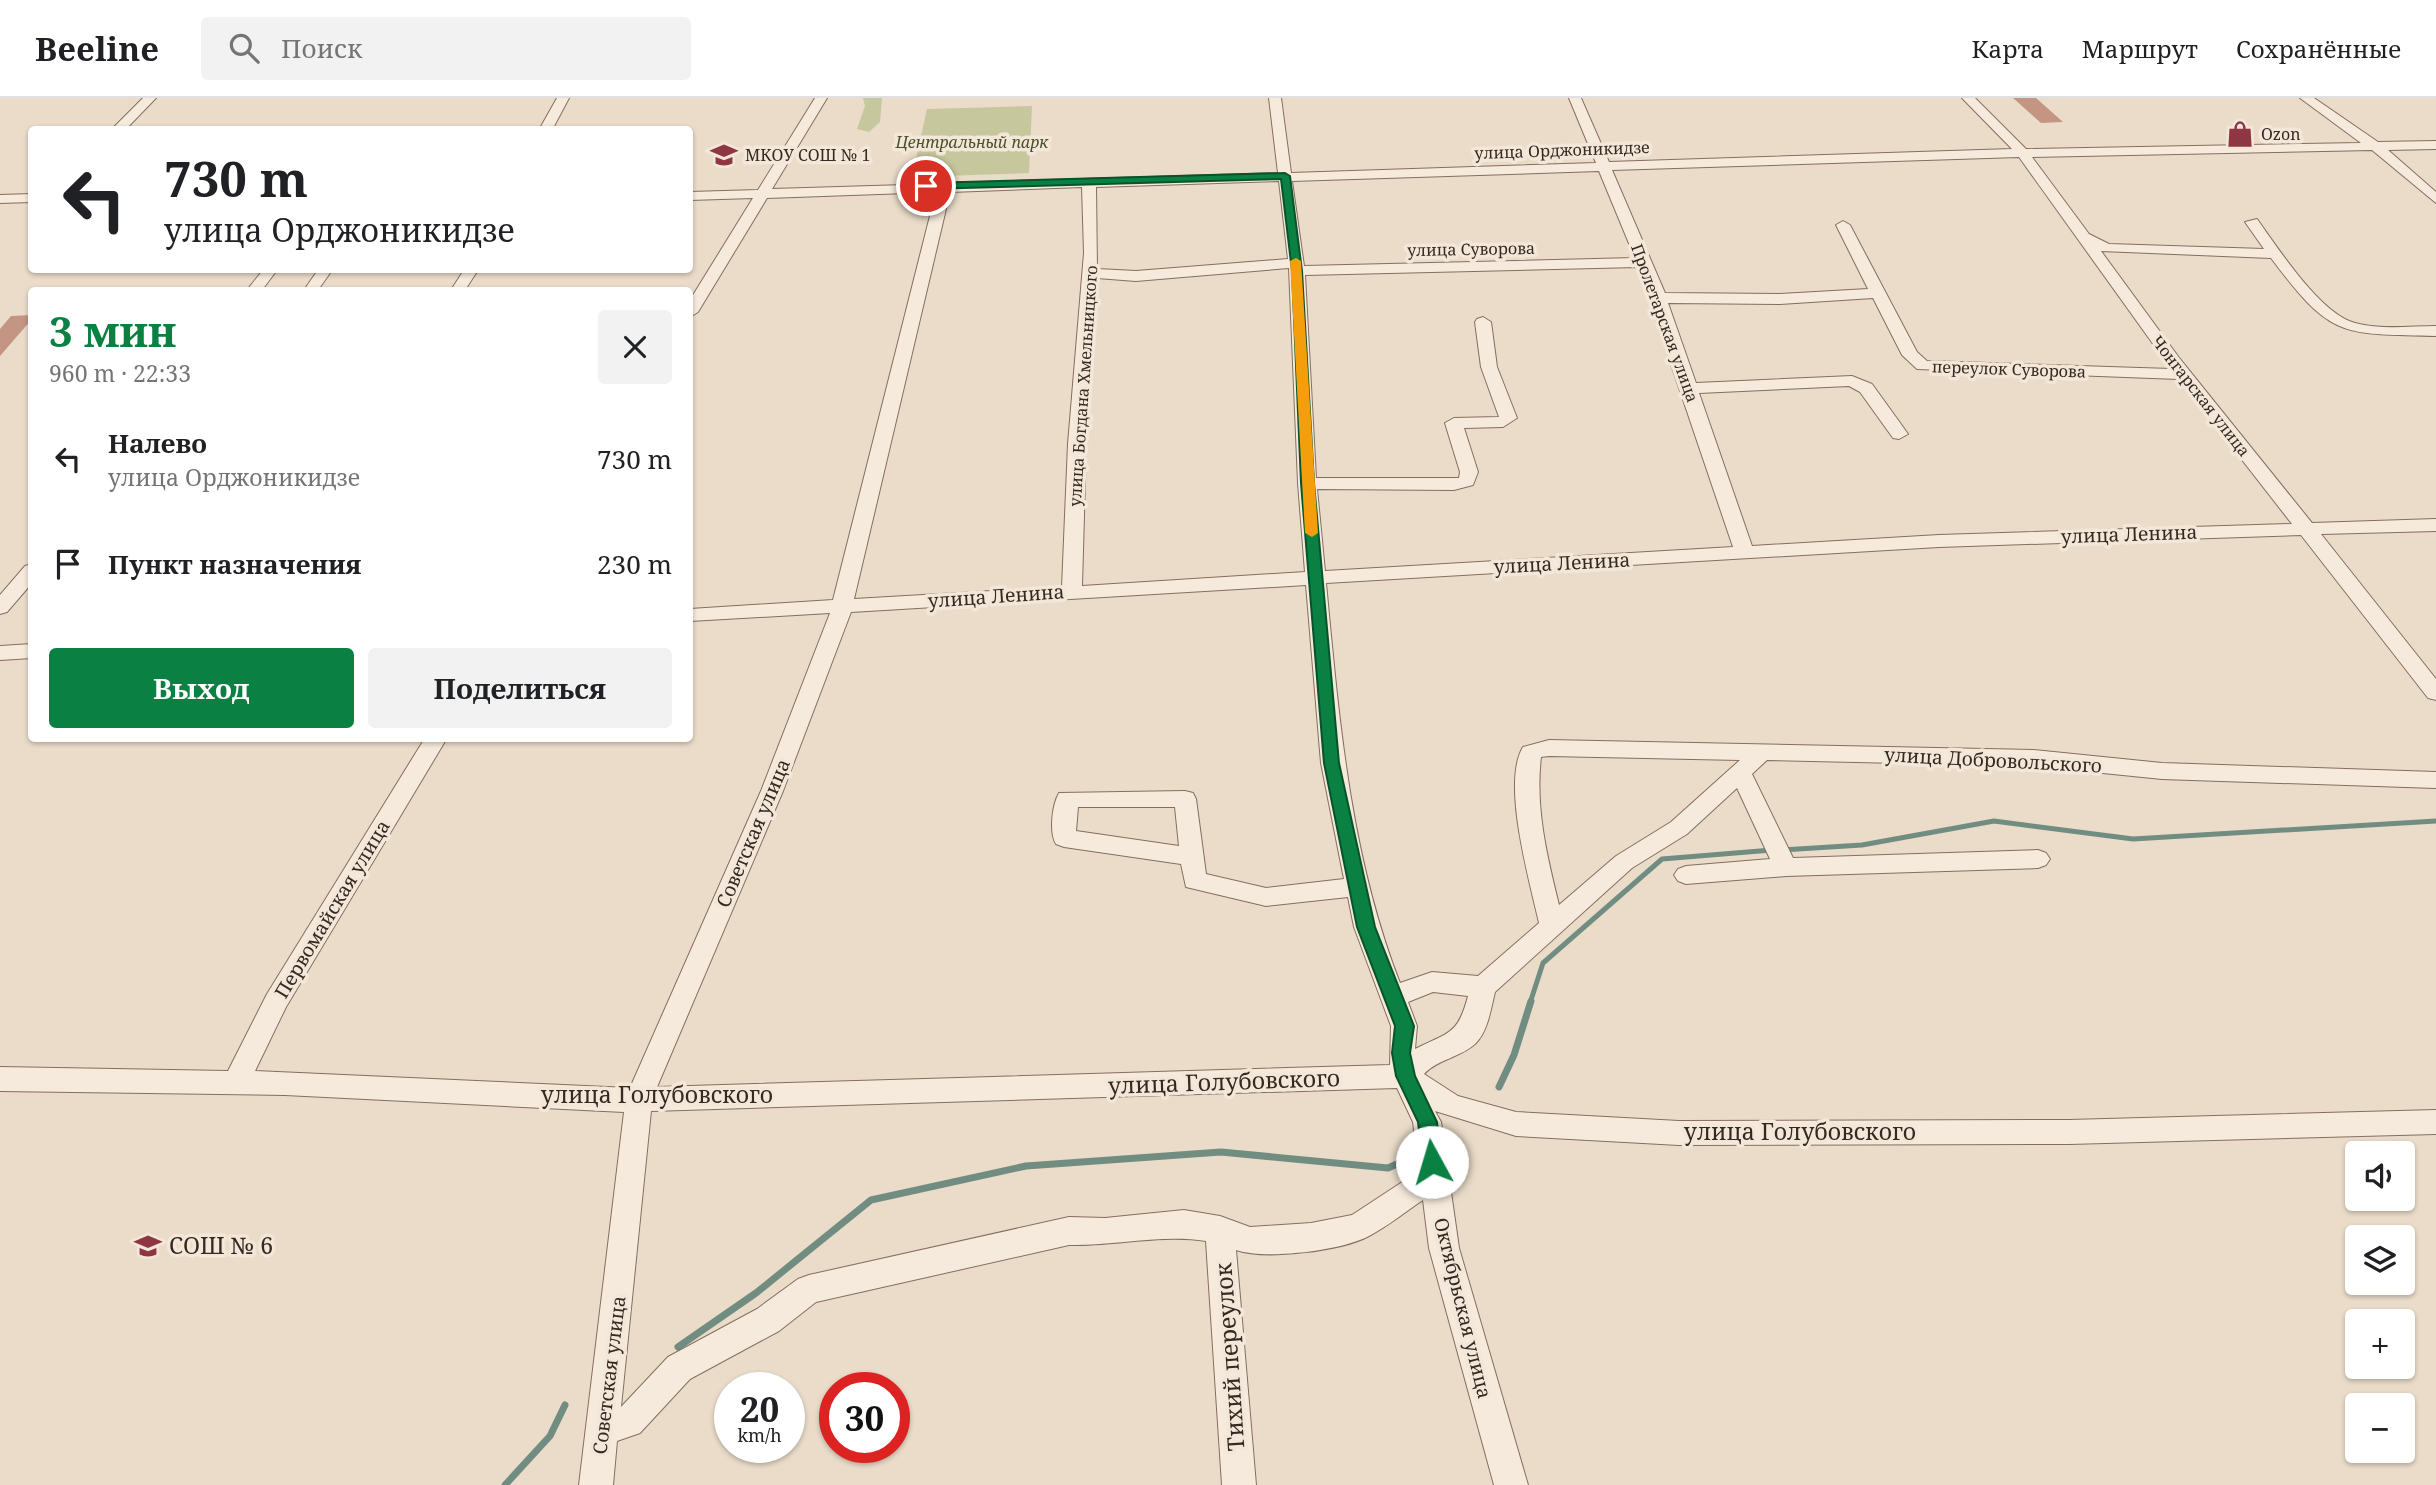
<!DOCTYPE html>
<html lang="ru">
<meta charset="utf-8">
<style>
:root{--surface:#fff;--page:#f2f2f2;--text:#202124;--muted:#757577;--line:#e0e0e0;--accent:#0b8043}
body{margin:0;font-family:"Noto Serif",serif;background:var(--page);color:var(--text);height:100vh;display:flex;flex-direction:column;font-size:26px;white-space:nowrap}
*{box-sizing:border-box;margin:0}
p{font-size:23px;color:var(--muted)}
.icon{flex:none;width:38px;height:38px;fill:none;stroke:currentColor;stroke-width:2;stroke-linecap:round;stroke-linejoin:round}
.map{position:relative;flex:1;overflow:hidden}
.drawer{position:absolute;left:28px;top:189px;width:665px;height:455px;display:flex;flex-direction:column;background:var(--surface);border-radius:7px;box-shadow:0 2px 5px #0004}
.drawer>*{flex:none}
.banner{position:absolute;left:28px;top:28px;width:665px;height:147px;border-radius:7px;box-shadow:0 2px 5px #0004;background:#fff;color:var(--text);overflow:hidden}
.tools{position:absolute;left:2345px;top:1043px;display:grid;gap:14px}
.tools a{display:grid;place-items:center;width:70px;height:70px;border-radius:7px;background:var(--surface);box-shadow:0 2px 5px #0004;font-size:35px}
.speed{position:absolute;left:714px;top:1274px;display:flex;gap:14px;font-size:35px;font-weight:700;text-align:center}
.speed>*{display:grid;place-content:center;width:91px;height:91px;border-radius:50%;background:var(--surface);box-shadow:0 2px 5px #0004;line-height:1}
.speed small{font-size:18px;font-weight:400}
.speed .limit{border:10px solid #d22;background:#fff;color:#111}
.pin{position:absolute;display:grid;place-items:center;width:60px;height:60px;color:#fff;margin:-30px;border:4px solid #fff;border-radius:50%;box-shadow:0 2px 7px #0007}
.me{position:absolute;width:77px;margin:-38px;rotate:354deg;stroke-linejoin:round;filter:drop-shadow(0 0 5px #0008)}
.turn{display:flex;align-items:center;gap:24px;height:147px;padding:0 21px;font-size:32px}
.turn .icon{width:91px;height:91px;stroke-width:2.5}
.turn b{display:block;font-size:49px;line-height:60px}
.round{display:grid;place-items:center;flex:none;width:74px;height:74px;border-radius:7px;background:var(--page)}
.head{display:flex;align-items:center;justify-content:space-between;height:119px;padding:0 21px}
h1{font-size:42px;font-weight:700;line-height:52px;color:var(--accent)}
.primary-button{display:flex;gap:14px;margin-top:auto;padding:14px 21px}
.primary-button a{flex:1;height:80px;border-radius:7px;background:var(--accent);color:#fff;font-size:28px;font-weight:700;line-height:80px;text-align:center}
.primary-button a+a{background:var(--page);color:var(--text)}
ul{padding:0;list-style:none}
li{display:flex;align-items:center;gap:21px;height:105px;padding:0 21px}
li div{flex:1}
li b{display:block;font-size:26px}
li em{font-style:normal}
header{display:flex;align-items:center;gap:42px;box-sizing:border-box;height:98px;padding:0 35px;background:var(--surface);border-bottom:2px solid var(--line)}
header strong{font-size:33px}
nav{display:flex;gap:38px;margin-inline-start:auto;font-size:24px}
.search{width:490px;height:63px;background:var(--page);display:flex;align-items:center;gap:18px;box-sizing:border-box;padding:0 24px;border-radius:7px;color:var(--muted);font-size:26px}
.map>svg:first-child{display:block}
</style>
<header>
<strong>Beeline</strong>
<div class="search"><svg class="icon" aria-label="search" viewBox="0 0 24 24"><circle cx="10" cy="10" r="6"/><path d="M15 15l6 6"/></svg>Поиск</div>
<nav><a>Карта</a><a>Маршрут</a><a>Сохранённые</a></nav>
</header>
<div class="map">
<svg width="2436" height="1387" viewBox="0 0 2436 1387">
<rect width="100%" height="100%" fill="#eadcc9"/>
<g fill="#c7c79e">
<path d="M863 0H882L880 24 869 34 857 31 865 8Z"/>
<path d="M1032 8 1029 75 912 79 927 11Z"/>
</g>
<g fill="none" stroke-linecap="round" stroke-linejoin="round">
<g stroke="#718d82" stroke-width="5">
<path d="M1782 752 1862 747 1994 723 2133 741 2436 723"/>
<path d="M1530 905 1543 865 1662 761 1772 752"/>
</g>
<g stroke="#718d82" stroke-width="7">
<path d="M1499 989 1514 957 1531 903"/>
<path d="M678 1249 756 1195 871 1102 1026 1068 1221 1054 1388 1070 1406 1062"/>
<path d="M505 1387 550 1338 565 1307"/>
</g>
</g>
<g fill="#c49583">
<path d="M2013 0H2036L2063 24 2041 25Z"/>
<path d="M32 217V221L0 258V231L11 218Z"/>
</g>
<g fill="none" stroke-linecap="round" stroke-linejoin="round">
<defs>
<g id="minor">
<path d="M143 0H156L125 32H111Z"/>
<path d="M557 0H569L552 32H539Z"/>
<path d="M815 0H827L772 91 939 86 945 83 951 85 1278 75 1269 0H1281L1291 75 1596 65 1569 0H1581L1609 64 2012 51 1962 0H1975L2026 51 2361 45 2300 0H2314L2378 44 2436 43V51L2388 52 2436 94V105L2372 52 2032 59 2089 136 2109 146 2264 151 2245 124 2257 121C2278 150 2320 216 2355 225 2381 232 2410 228 2436 228V238C2340 236 2331 240 2271 160L2101 153 2180 261 2312 425 2436 421V433L2321 436 2436 581V602L2428 600 2301 437 1939 449 1326 485C1339 621 1350 757 1400 885L1432 874 1478 878 1539 825C1530 784 1501 685 1523 649L1549 642 2034 652 2162 665 2436 674V690L2162 681 2034 668 1767 662 1752 676 1793 760 2038 752 2046 755 2050 761 2046 767 2038 770 1786 778 1686 786 1678 783 1674 777 1678 771 1686 768 1770 761 1737 690 1687 736 1632 770 1495 894C1491 910 1488 933 1476 945 1462 959 1438 961 1424 976L1458 998 1516 1014 1679 1023 2069 1022 2436 1012V1036L2069 1046 1679 1047 1516 1038 1435 1013 1441 1024 1459 1150 1528 1387H1494L1429 1150 1423 1102C1405 1114 1388 1128 1369 1138 1341 1153 1265 1162 1236 1152L1256 1387H1222L1206 1143C1161 1136 1114 1148 1069 1147L816 1204 779 1233 690 1281 640 1335 617 1343 613 1387H579L624 1014 285 997 0 993V969L228 973 267 896 425 640H447L286 909 255 973 630 990 761 693 830 515 690 523V511L833 502 936 94 767 100 698 214 690 219V202L753 100 690 102V94L758 92ZM2019 59 2171 271 1927 263 1917 254 1850 127 1843 123 1836 127 1868 191 1780 196 1665 195 1612 72ZM1599 73 1635 160 1304 168 1292 83ZM1279 83 1288 161 1136 173 1097 171 1096 89ZM1082 89 1084 155 1068 346 1062 489 854 501 950 94ZM1638 169 1733 449 1325 473 1317 391 1454 392 1473 387 1478 374 1464 330 1503 329 1517 320 1497 269 1491 224 1483 219 1477 221 1475 224 1481 269 1499 319 1454 320 1445 325 1460 374 1459 380H1316L1305 177ZM1289 170 1298 385 1305 474 1082 488 1086 346 1097 180 1136 183ZM1873 200 1902 257 1917 271 2179 281 2292 426 1939 437 1752 448 1699 295 1849 288 1860 294 1893 340 1899 341 1908 336 1872 286 1852 278 1696 285 1668 205 1780 206ZM1306 487 1321 665 1344 781 1266 790 1206 776 1196 701 1193 695 1185 693 1059 695C1052 707 1049 735 1056 746L1064 749 1181 766 1186 789 1266 808 1348 799 1354 829 1391 928 1390 967 657 989 783 693 851 514ZM1549 658 1740 662 1671 724 1616 758 1559 807C1547 758 1535 710 1541 659ZM1078 709H1175L1179 748 1076 733ZM1433 894 1468 898C1458 937 1449 934 1415 951L1417 928 1408 904ZM1397 990 1413 1024 1419 1073 1352 1117 1311 1125 1250 1129 1220 1118 1184 1112 1105 1120 1069 1119 809 1177 798 1181 757 1211 668 1259 621 1309 651 1013Z"/>
<path d="M32 96V104L0 105V97Z"/>
<path d="M263 172H277L262 192H247Z"/>
<path d="M318 172H328L330 175 318 192H304Z"/>
<path d="M464 172H478L465 192H451Z"/>
<path d="M32 466V485L7 514 0 516V497L25 468Z"/>
<path d="M32 546V560L0 562V548Z"/>
</g>
</defs>
<use href="#minor" stroke="#856e60" stroke-width="2"/>
<use href="#minor" fill="#f6eadc" fill-rule="evenodd"/>
</g>
<path fill="#0b8043" stroke="#07532c" stroke-width="2" d="M1285 75 1290 78 1302 173 1314 385 1339 665 1375 829 1414 928 1410 955 1415 978 1437 1024 1441 1064 1439 1070 1432 1073 1424 1070 1418 1024 1396 978 1392 955 1395 928 1357 829 1324 665 1301 385 1292 173 1281 81 926 91 921 88 926 85Z"/>
<path fill="#f59e0b" d="M1296 160 1301 163 1318 435 1312 439 1305 435 1290 163Z"/>
<defs>
<symbol id="shop-bare" viewBox="-9 -9 18 18"><path d="M-5-2.5h2.3a2.7 3.5 0 0 1 5.4 0H5L5.5 6h-11ZM-1.5-2.5h3a1.5 2.3 0 0 0-3 0Z" fill="#8e3643" stroke="#f2e7d8" stroke-width="2.5" paint-order="stroke"/></symbol>
<symbol id="school-bare" viewBox="-9 -9 18 18"><path d="M0-5L7-2L0 1L-7-2ZM-4 1L0 2.5L4 1V4Q0 6-4 4Z" fill="#8e3643" stroke="#f2e7d8" stroke-width="2.5" paint-order="stroke"/></symbol>
</defs>
<g fill-rule="evenodd">
<use href="#shop-bare" x="2221" y="17" width="38" height="38"/>
<use href="#school-bare" x="705" y="38" width="38" height="38"/>
<use href="#school-bare" x="129" y="1129" width="38" height="38"/>
</g>
<g text-anchor="middle" stroke-width="7" stroke-linejoin="round" paint-order="stroke">
<g font-size="16" fill="#372921" stroke="#f2e7d8" text-anchor="start">
<text x="2261" y="42">Ozon</text>
<text x="745" y="63">МКОУ СОШ № 1</text>
</g>
<g font-size="16" font-style="italic" fill="#4d512a" stroke="#f2e7d8">
<text x="972" y="50">Центральный парк</text>
</g>
<g font-size="16" fill="#372921" stroke="#f2e7d8">
<text transform="translate(1562 52) rotate(-2)" y="6">улица Орджоникидзе</text>
<text transform="translate(1471 151) rotate(-1)" y="6">улица Суворова</text>
<text transform="translate(1665 225) rotate(70)" y="6">Пролетарская улица</text>
<text transform="translate(2009 271) rotate(2)" y="6">переулок Суворова</text>
<text transform="translate(1083 288) rotate(-86)" y="6">улица Богдана Хмельницкого</text>
<text transform="translate(2201 298) rotate(52)" y="6">Чонгарская улица</text>
</g>
<g font-size="19" fill="#372921" stroke="#f2e7d8">
<text transform="translate(2129 436) rotate(-2)" y="7">улица Ленина</text>
<text transform="translate(1562 465) rotate(-3)" y="7">улица Ленина</text>
<text transform="translate(996 498) rotate(-4)" y="7">улица Ленина</text>
<text transform="translate(1993 662) rotate(3)" y="7">улица Добровольского</text>
<text transform="translate(753 735) rotate(-67)" y="7">Советская улица</text>
<text transform="translate(332 811) rotate(-59)" y="7">Первомайская улица</text>
<text transform="translate(1463 1210) rotate(76)" y="7">Октябрьская улица</text>
<text transform="translate(609 1277) rotate(-83)" y="7">Советская улица</text>
</g>
<g font-size="23" fill="#372921" stroke="#f2e7d8">
<text transform="translate(1224 984) rotate(-2)" y="8">улица Голубовского</text>
<text x="657" y="1005">улица Голубовского</text>
<text x="1800" y="1042">улица Голубовского</text>
<text transform="translate(1230 1259) rotate(-94)" y="8">Тихий переулок</text>
</g>
<g font-size="23" fill="#372921" stroke="#f2e7d8" text-anchor="start">
<text x="169" y="1156">СОШ № 6</text>
</g>
</g>
</svg>
<div class="tools">
<a><svg class="icon" aria-label="sound" viewBox="0 0 24 24"><path d="M4 9h4l5-4v14l-5-4H4zM17 9q2 3 0 6"/></svg></a>
<a><svg class="icon" aria-label="layers" viewBox="0 0 24 24"><path d="M12 4l9 5-9 5-9-5zM3 14l9 5 9-5"/></svg></a>
<a>+</a>
<a>−</a>
</div>
<div class="speed"><div>20<small>km/h</small></div><div class="limit">30</div></div>
<div class="pin" style="left:926px;top:88px;background:#d93025"><svg class="icon" aria-label="arrive" viewBox="0 0 24 24"><path d="M6 21V4h12l-3 4 3 4H6"/></svg></div>
<svg class="me" style="left:1432px;top:1064px" viewBox="-20 -20 40 40"><circle r="19" fill="#fff"/><path d="M0-13L10 11 0 6-10 11z" fill="#0b8043"/></svg>
<div class="banner">
<div class="turn"><svg class="icon" aria-label="left" viewBox="0 0 24 24"><path d="M17 20v-9H6M10 6l-5 5 5 5"/></svg><div><b>730 m</b>улица Орджоникидзе</div></div>
</div>
<section class="drawer">
<div class="head"><div><h1>3 мин</h1><p>960 m · 22:33</p></div><a class="round"><svg class="icon" aria-label="close" viewBox="0 0 24 24"><path d="M6 6l12 12M18 6L6 18"/></svg></a></div>
<ul>
<li><svg class="icon" aria-label="left" viewBox="0 0 24 24"><path d="M17 20v-9H6M10 6l-5 5 5 5"/></svg><div><b>Налево</b><p>улица Орджоникидзе</p></div><em>730 m</em></li>
<li><svg class="icon" aria-label="arrive" viewBox="0 0 24 24"><path d="M6 21V4h12l-3 4 3 4H6"/></svg><div><b>Пункт назначения</b></div><em>230 m</em></li>
</ul>
<div class="primary-button"><a>Выход</a><a>Поделиться</a></div>
</section>
</div>
